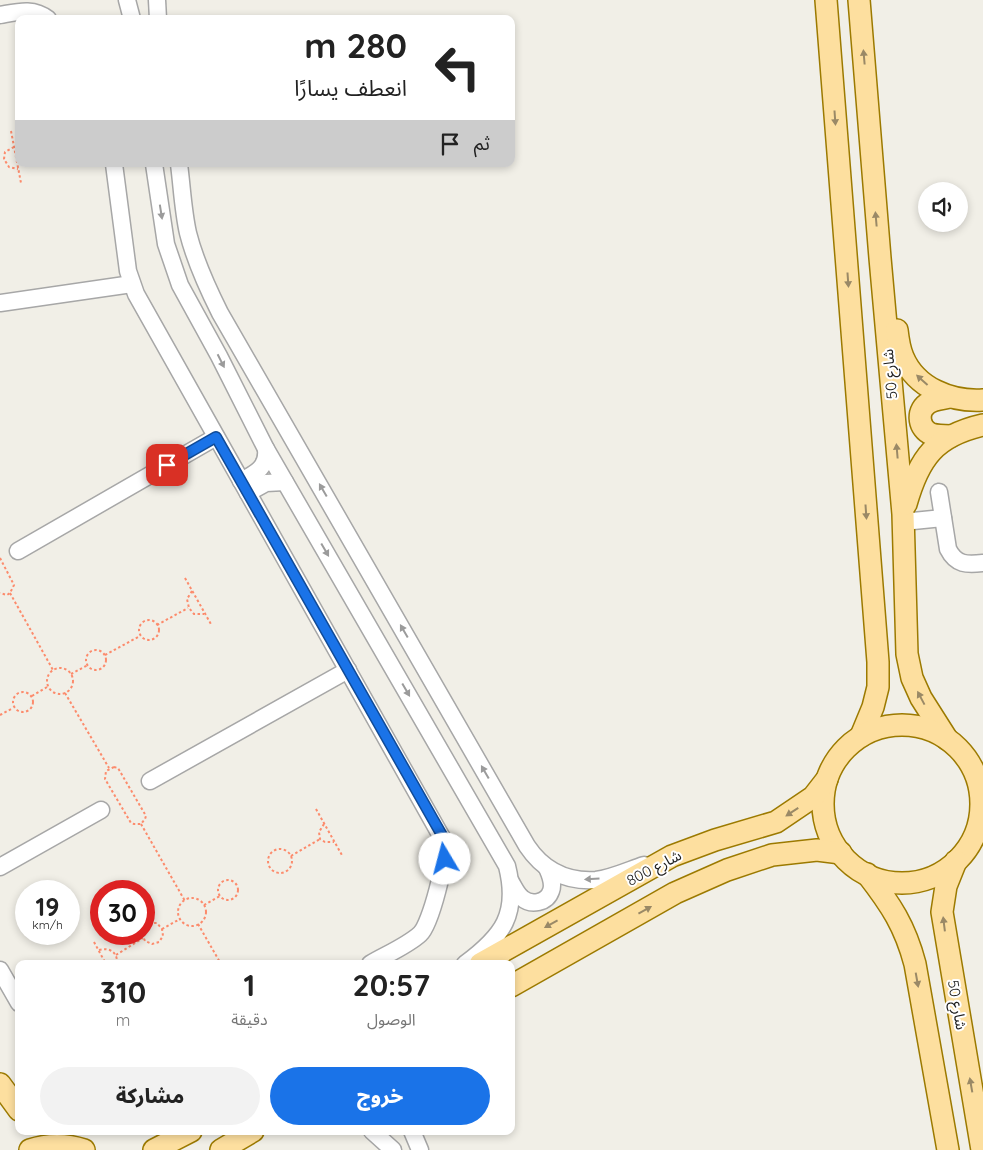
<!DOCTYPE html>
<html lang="ar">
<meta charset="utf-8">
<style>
:root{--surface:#fff;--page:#f2f2f2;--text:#222;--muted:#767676;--accent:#1a73e8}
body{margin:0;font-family:Quicksand,"Noto Sans Arabic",sans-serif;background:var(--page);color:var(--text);direction:rtl;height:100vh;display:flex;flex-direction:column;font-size:19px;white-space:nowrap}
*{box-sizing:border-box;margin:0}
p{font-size:16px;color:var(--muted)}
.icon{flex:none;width:28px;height:28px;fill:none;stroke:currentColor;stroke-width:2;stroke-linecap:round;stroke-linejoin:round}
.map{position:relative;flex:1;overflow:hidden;direction:ltr}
.details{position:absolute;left:15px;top:960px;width:500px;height:175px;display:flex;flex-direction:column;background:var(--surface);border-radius:10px;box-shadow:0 2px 8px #0003;direction:rtl}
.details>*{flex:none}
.top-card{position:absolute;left:15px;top:15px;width:500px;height:152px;border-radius:10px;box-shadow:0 2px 8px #0003;direction:rtl;background:#fff;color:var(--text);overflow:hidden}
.tools{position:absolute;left:918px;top:182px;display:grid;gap:10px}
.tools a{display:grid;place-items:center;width:50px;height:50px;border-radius:50%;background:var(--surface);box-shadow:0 2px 8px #0003;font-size:25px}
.speed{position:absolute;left:15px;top:880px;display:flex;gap:10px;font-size:25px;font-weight:700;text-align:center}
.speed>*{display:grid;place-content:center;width:65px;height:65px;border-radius:50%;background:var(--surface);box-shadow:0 2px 8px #0003;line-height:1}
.speed small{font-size:12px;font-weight:400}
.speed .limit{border:8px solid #d22;background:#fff;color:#111}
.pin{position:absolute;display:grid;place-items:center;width:42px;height:42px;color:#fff;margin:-21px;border-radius:10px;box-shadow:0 2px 8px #0006}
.me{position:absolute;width:55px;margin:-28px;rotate:352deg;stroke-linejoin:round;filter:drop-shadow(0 0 4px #0008)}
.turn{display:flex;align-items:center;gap:18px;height:105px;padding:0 25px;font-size:22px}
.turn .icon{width:65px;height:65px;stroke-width:2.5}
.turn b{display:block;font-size:35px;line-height:42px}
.then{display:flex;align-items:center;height:48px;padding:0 25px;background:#0003;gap:10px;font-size:19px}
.eta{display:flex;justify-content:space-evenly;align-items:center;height:85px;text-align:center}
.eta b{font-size:30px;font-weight:800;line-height:35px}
.cta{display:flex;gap:10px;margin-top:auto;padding:10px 25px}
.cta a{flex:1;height:58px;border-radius:30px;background:var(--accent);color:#fff;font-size:20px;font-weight:800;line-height:58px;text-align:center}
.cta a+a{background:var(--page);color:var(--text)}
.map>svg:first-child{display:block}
</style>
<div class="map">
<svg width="983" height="1150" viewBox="0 0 983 1150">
<rect width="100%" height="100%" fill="#f1efe7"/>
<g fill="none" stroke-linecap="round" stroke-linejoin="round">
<defs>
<g id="minor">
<path d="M127 0 132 19"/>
<path d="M157 0 158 19"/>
<path d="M0 15C17 12 33 7 48 19"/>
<path d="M114 164 128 271 136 294 445 843C447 858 431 924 420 934 407 946 385 955 370 964"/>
<path d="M154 164 166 244 180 285 219 356 266 449 507 866C519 914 503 936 465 964"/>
<path d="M179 164C182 187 183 211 188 233 195 261 207 287 220 313L527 846C543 870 566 882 596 880 612 878 629 870 644 865"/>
<path d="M0 303 132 284"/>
<path d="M241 481C256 473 268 467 266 449"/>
<path d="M939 492 948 549C956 565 967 565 983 563"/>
<path d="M248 493 266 483 285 482"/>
<path d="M903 522 943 518"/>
<path d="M18 551 216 437"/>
<path d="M150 781 348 670"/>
<path d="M0 867 101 810"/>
<path d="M511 882C514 887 517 894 522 898 531 906 547 903 551 891 554 883 550 875 547 868"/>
<path d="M0 970 19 1003"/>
<path d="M372 1131 393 1150"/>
<path d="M412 1131 420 1150"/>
</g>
<g id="major">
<path d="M826 0 878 662V687L873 707 861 736"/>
<path d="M859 0 880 258 903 514 907 654 912 678 921 698 947 739"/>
<path d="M897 330C898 339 899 348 903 357 916 388 951 402 983 400"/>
<path d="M950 397C943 399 933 399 927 404 916 412 919 429 931 434 937 436 945 436 951 436"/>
<path d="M906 504C919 458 935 436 983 425"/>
<circle cx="902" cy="804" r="79"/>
<path d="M956 861 946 886 942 912 982 1150"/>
<path d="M867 874C891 905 905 926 915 964L948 1150"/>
<path d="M480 964 672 856 715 840 776 822 813 797 827 779"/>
<path d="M511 986 675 893 727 870 772 855 817 850 841 853"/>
<path d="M0 1084 19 1110"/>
<path d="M30 1150C48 1144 66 1144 84 1150"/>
<path d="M154 1150 191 1131"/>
<path d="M221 1150 253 1131"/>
</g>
</defs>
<use href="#minor" stroke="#a7a7a7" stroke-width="19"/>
<use href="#major" stroke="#9c7a00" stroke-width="24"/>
<g stroke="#fc8b6c" stroke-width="2" stroke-dasharray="2.5 2.5" stroke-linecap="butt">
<path d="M11 131 21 183"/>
<path d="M14 147 5 152 4 159 9 167 18 169"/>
<path d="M0 558 14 585 10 593 7 595 0 593"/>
<path d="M185 578 212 626"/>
<path d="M192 591 187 599 189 608 194 614H204"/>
<path d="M10 593 53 670"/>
<circle cx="149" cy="630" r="10"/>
<path d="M157 625 188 608"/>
<circle cx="96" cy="660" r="10"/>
<path d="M105 655 140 636"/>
<circle cx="60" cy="681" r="13"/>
<path d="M71 674 88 665"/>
<circle cx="23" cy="702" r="10"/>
<path d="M65 693 109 768"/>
<path d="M32 696 47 687"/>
<path d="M0 715 13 708"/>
<path d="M114 767 118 768 146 816 145 819 141 824H134L131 823 105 779 106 771Z"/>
<path d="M316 809 343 857"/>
<path d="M141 824 185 901"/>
<path d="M324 824 319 832 320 839 325 842H334"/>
<circle cx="280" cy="861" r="12"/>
<path d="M291 856 320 839"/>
<circle cx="228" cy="890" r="10"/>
<circle cx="192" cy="912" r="14"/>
<path d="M204 905 220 896"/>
<path d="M198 924 221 964"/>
<path d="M162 929 180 919"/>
<path d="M142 934 145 941 152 944 159 942 163 936 162 929 157 923H149L144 928"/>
<path d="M94 942 106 964"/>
<path d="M99 950C109 947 118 952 117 964"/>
<path d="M116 955 143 938"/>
</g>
<use href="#minor" stroke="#fff" stroke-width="16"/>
<use href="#major" stroke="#fddf9f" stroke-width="21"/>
</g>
<defs><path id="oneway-solid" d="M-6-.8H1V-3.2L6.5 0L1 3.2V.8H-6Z" transform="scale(1.25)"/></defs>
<g fill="#9a8966">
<use href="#oneway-solid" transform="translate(864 57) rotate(-95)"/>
<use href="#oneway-solid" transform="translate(835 118) rotate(86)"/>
<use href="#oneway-solid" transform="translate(876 219) rotate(-95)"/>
<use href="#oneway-solid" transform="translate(848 280) rotate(86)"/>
<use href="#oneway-solid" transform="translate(922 380) rotate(-138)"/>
<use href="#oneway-solid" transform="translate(897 451) rotate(-95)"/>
<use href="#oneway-solid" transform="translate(866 512) rotate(86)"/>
<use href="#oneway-solid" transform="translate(921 698) rotate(-118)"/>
<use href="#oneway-solid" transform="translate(792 812) rotate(147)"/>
<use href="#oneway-solid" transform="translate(645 910) rotate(-29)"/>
<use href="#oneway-solid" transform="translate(551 924) rotate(151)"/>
<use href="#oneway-solid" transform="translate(944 924) rotate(-97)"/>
<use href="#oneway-solid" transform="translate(917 980) rotate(80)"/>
<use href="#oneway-solid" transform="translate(971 1085) rotate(-100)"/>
</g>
<g fill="#9b9b9b">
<use href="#oneway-solid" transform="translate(161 212) rotate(81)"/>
<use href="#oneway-solid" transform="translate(221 361) rotate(63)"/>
<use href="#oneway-solid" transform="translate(323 490) rotate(-120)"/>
<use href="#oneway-solid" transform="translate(325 550) rotate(60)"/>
<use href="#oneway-solid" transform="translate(404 631) rotate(-120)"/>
<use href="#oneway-solid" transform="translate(406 690) rotate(60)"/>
<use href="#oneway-solid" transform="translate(485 772) rotate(-120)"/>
<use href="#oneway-solid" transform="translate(592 879) rotate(177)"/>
</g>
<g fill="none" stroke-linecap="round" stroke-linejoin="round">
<defs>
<path id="route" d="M167 465 216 437 443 837 446 848 445 859"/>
</defs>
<use href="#route" stroke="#114b97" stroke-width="12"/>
<use href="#route" stroke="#1a73e8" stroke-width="9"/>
</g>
<g text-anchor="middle" stroke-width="4" stroke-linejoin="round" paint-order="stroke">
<g font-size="15" fill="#202020" stroke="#fff">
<text transform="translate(890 374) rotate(-95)" y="5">شارع 50</text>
<text transform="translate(654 868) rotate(-28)" y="5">شارع 800</text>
<text transform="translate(957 1005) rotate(80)" y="5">شارع 50</text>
</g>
</g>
</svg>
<div class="tools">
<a><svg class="icon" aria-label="sound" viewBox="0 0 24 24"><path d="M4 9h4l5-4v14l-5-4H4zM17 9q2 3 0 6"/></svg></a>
</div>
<div class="speed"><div>19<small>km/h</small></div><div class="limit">30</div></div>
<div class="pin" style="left:167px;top:465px;background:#d93025"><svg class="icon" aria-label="arrive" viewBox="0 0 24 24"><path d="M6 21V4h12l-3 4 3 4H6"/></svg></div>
<svg class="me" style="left:445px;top:859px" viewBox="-20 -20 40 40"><circle r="19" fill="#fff"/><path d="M0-13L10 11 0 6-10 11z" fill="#1a73e8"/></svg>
<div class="top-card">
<div class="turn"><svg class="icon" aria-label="left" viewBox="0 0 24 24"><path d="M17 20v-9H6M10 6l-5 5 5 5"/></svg><div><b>280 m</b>انعطف يسارًا</div></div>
<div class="then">ثم<svg class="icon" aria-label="arrive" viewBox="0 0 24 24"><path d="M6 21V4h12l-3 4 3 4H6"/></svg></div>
</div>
<section class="details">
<div class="eta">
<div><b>20:57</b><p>الوصول</p></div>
<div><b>1</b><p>دقيقة</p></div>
<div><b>310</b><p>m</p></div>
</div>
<div class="cta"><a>خروج</a><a>مشاركة</a></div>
</section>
</div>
